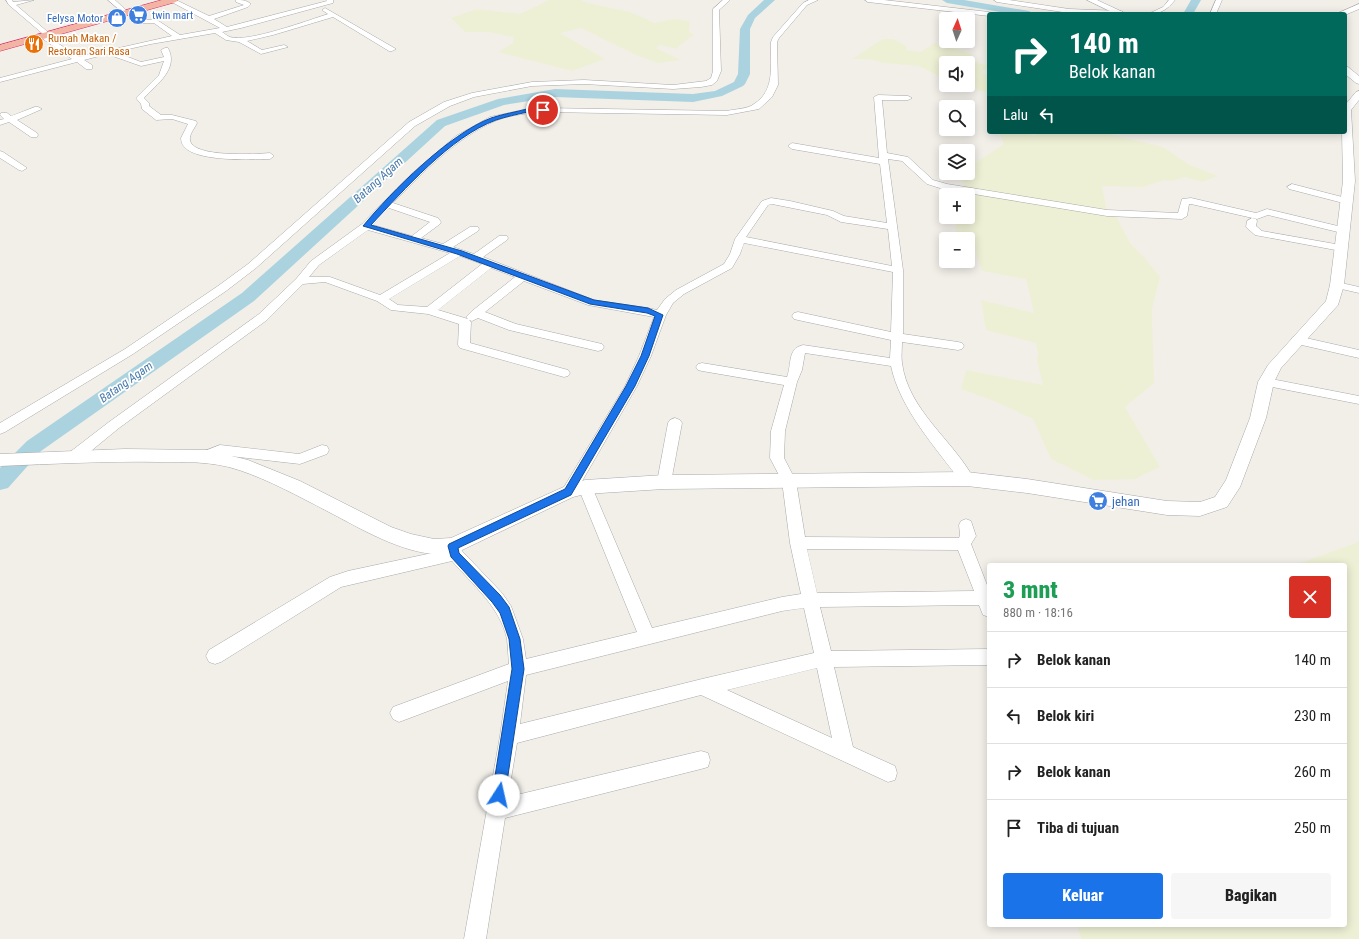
<!DOCTYPE html>
<html lang="id">
<meta charset="utf-8">
<style>
:root{--surface:#fff;--page:#f6f6f6;--text:#222;--muted:#767676;--line:#e0e0e0;--accent:#1a73e8}
body{margin:0;font-family:"Roboto Condensed",sans-serif;background:var(--page);color:var(--text);height:100vh;display:flex;flex-direction:column;font-size:15px;white-space:nowrap}
*{box-sizing:border-box;margin:0}
p{font-size:13px;color:var(--muted)}
.icon{flex:none;width:22px;height:22px;fill:none;stroke:currentColor;stroke-width:2;stroke-linecap:round;stroke-linejoin:round}
.map{position:relative;flex:1;overflow:hidden}
.side{position:absolute;left:987px;top:563px;width:360px;height:364px;display:flex;flex-direction:column;background:var(--surface);border-radius:4px;box-shadow:0 2px 10px #0003}
.side>*{flex:none}
.banner{position:absolute;left:987px;top:12px;width:360px;height:122px;border-radius:4px;box-shadow:0 2px 10px #0003;background:#00695c;color:#fff;overflow:hidden}
.needle{width:26px;rotate:3deg}
.controls{position:absolute;left:939px;top:12px;display:grid;gap:8px}
.controls a{display:grid;place-items:center;width:36px;height:36px;border-radius:4px;background:var(--surface);box-shadow:0 2px 10px #0003;font-size:20px}
.pin{position:absolute;display:grid;place-items:center;width:34px;height:34px;color:#fff;margin:-17px;border:2px solid #fff;border-radius:50%;box-shadow:0 1px 4px #0007}
.me{position:absolute;width:44px;margin:-22px;rotate:10deg;stroke-linejoin:round;filter:drop-shadow(0 0 3px #0008)}
.turn{display:flex;align-items:center;gap:14px;height:84px;padding:0 16px;font-size:18px}
.turn .icon{width:52px;height:52px;stroke-width:2.5}
.turn b{display:block;font-size:28px;line-height:34px}
.then{display:flex;align-items:center;height:38px;padding:0 16px;background:#0003;gap:8px;font-size:15px}
.round{display:grid;place-items:center;flex:none;width:42px;height:42px;border-radius:4px;background:var(--page)}
.headline{display:flex;align-items:center;justify-content:space-between;height:68px;padding:0 16px}
h1{font-size:24px;font-weight:800;line-height:30px;color:#1e9e55}
.button{display:flex;gap:8px;margin-top:auto;padding:8px 16px}
.button a{flex:1;height:46px;border-radius:4px;background:var(--accent);color:#fff;font-size:16px;font-weight:800;line-height:46px;text-align:center}
.button a+a{background:var(--page);color:var(--text)}
ul{padding:0;list-style:none}
li{display:flex;align-items:center;gap:12px;height:56px;padding:0 16px;border-top:1px solid var(--line)}
li div{flex:1}
li b{display:block;font-size:15px}
li em{font-style:normal}
.map>svg:first-child{display:block}
</style>
<div class="map">
<svg width="1359" height="939" viewBox="0 0 1359 939">
<rect width="100%" height="100%" fill="#f2efe9"/>
<g fill="#eef0d5">
<path d="M549 0H581L588 3 630 12 655 23 674 19 690 21 689 32 694 35 679 46 678 49 660 45 656 48 681 60 658 63 634 54 581 28 560 33 605 59 572 71 498 52 513 43 514 37 488 32H465L451 18 477 9 520 14Z"/>
<path d="M883 39H893L906 46 907 50 920 52 935 43 973 54 971 57 973 61 989 66 982 72 989 78V93L958 85H968V63H946V80L919 66 884 63 870 59H852Z"/>
<path d="M999 132H1022L1036 136 1037 132H1105L1112 135 1163 147 1188 164 1218 176 1202 182 1185 177 1171 181 1164 180 1143 187 1102 186 1107 212 1115 214 1130 243 1145 258 1160 277 1152 309 1154 383 1125 407 1160 467 1135 479 1094 480 1051 459 1033 419 992 400 961 389 966 370 1043 385 1037 361 1038 353 1036 343 986 330 981 300 1034 313 1026 279 982 271 974 246 968 243V239H961L956 236V217H968V195H958L955 191 963 189V173H968V163L973 164 1004 144Z"/>
<path d="M1359 542V939H1081L1078 925H1345V565H1294Z"/>
</g>
<g fill="none" stroke-linecap="round" stroke-linejoin="round">
<g fill="#aad3df" fill-rule="evenodd">
<path d="M764 0H775L755 18 750 29V74L745 84 743 86 722 96 693 102 555 97 504 105 445 126 254 301 41 451 8 488 0 490V468L27 441 242 293 437 120 498 99 555 89 693 94 715 91 734 82 738 74 740 29 748 15Z"/>
<path d="M942 0H964L1029 11 1034 14H1012L947 3Z"/>
<path d="M1191 0H1201L1193 14H1183Z"/>
</g>
<defs>
<g id="minor">
<path d="M6 0H12L13 2 34 0 16 5 49 33 45 35 79 57 172 36 154 23H134V21L136 20H157L180 35 220 28 168 0H176L209 16 244 5 236 2V0C242 0 246 0 251 4L248 7 214 19 227 27 327 1 326 0H333V3L241 28 222 32C224 33 227 36 230 37 247 43 309 20 328 14L322 10 325 8 396 49 392 51H389L333 17 273 35 247 41 262 50 284 45 288 47 261 54 239 42 226 40 215 33 151 44 115 52 141 62 164 57 161 50 165 48H168C179 69 157 84 144 98L149 103V106L161 115H172L196 121 197 123C195 128 189 134 190 140 192 158 257 154 270 153L274 156 270 159C253 159 180 164 181 138L188 124 172 119 156 120 142 109 141 104 136 98 159 75 164 61 141 66 107 54 84 60 92 65V69H86L77 62 0 82V78L72 59 40 37V35L43 34 9 5Z"/>
<path d="M108 0H115L127 11 122 12Z"/>
<path d="M723 0H730L719 10 721 71 717 81 712 85 701 87 673 89 584 84 532 86 474 97 450 106 415 126 256 268 226 291 133 354 5 432 0 434V423L125 349 218 286 248 264 409 122 444 102 472 93 532 82 584 80 673 85 706 81 711 78 713 71V9Z"/>
<path d="M809 0H818L807 5 779 38 777 42 778 85 772 97 759 109 727 115 543 112C528 113 509 115 495 121 456 138 423 172 393 203L438 218 441 222 440 224 421 238 443 244 470 227H478L479 229 478 231 453 247 474 254 499 236H507L508 238 507 240 483 257 594 300 648 308 657 310 665 299 676 290 724 264 730 254 735 239 762 201 771 198 790 201 833 211 844 216 887 223 880 164 792 149 788 146 792 143 879 158 874 97 878 95 908 96 912 98 908 100H882L887 153 908 157 933 180 947 184 1107 210 1178 213 1182 199 1191 198 1256 213 1267 209 1346 228 1347 230 1342 233 1268 215 1257 219 1191 204H1189L1187 216 1182 219 1107 216 943 189 927 184 902 161 888 159 903 270V334L958 342 962 343 964 346 962 349 958 350 902 342C902 349 901 356 902 363 908 410 953 440 974 479L972 483 967 484 962 483C936 448 900 409 891 366L805 353 802 370 797 382 785 431 784 458 796 481 805 537 959 538 960 535 959 525 961 521 966 519 971 521 976 536 971 544 989 590V617L983 615 979 605 820 607 831 651 989 649V665L834 667 853 747 895 766 897 773 895 780 888 782 701 695 517 743 508 797 701 751 708 753 710 760 708 767 701 769 505 818 486 939H464L500 736 508 681 399 722 393 719 390 713 393 707 509 664C508 656 508 647 507 639 500 607 473 585 452 561L341 587 221 662 215 664 209 662 206 656 209 650 330 577 348 571 446 550 445 546 448 542 453 540 458 542 462 551 502 593 511 606 523 639 526 659 637 632 578 487 573 496 568 498 563 496 561 492 625 386 639 356 654 317 588 305 524 281 485 312 516 324 602 344 604 347 602 350 598 351 509 330 478 318 472 321 469 320 471 322 470 343 568 370 570 373 568 376 564 377 460 348 458 345 459 324 428 314 391 310 377 301 325 282 303 284 267 320 119 428 80 460 75 461 70 460 68 456 70 452 109 422 259 314 296 279 311 261 362 224 409 176 456 136 490 117 527 109 543 108 727 111C735 109 748 109 754 104 776 90 770 65 771 42L773 37 803 3ZM772 204 827 215 841 222 888 229 892 266 746 237 768 205ZM389 208 430 222 412 236 373 225ZM368 230 450 253 380 295 330 277H309L319 265ZM744 243 893 272 891 332 798 312 794 313 792 316 794 319 798 320 891 340 890 358 803 345C787 349 792 364 787 377L702 363 698 364 696 367 698 370 702 371 784 385 771 431 770 458 782 481 790 543 801 594 782 597 652 628 592 487 590 483 585 481 581 483 637 386 651 356 666 315 673 303 684 294 732 268 740 254ZM460 256 482 264 427 307 398 305 389 299ZM491 268 515 277 472 311 466 317 468 319 438 310ZM807 549 958 550 974 591 817 593ZM804 608 814 653 702 679 520 724 526 675 782 611ZM817 668 832 738 727 690Z"/>
<path d="M865 0H884L989 12 992 14H989V16L868 2Z"/>
<path d="M994 0H1009L1069 9 1121 11 1124 13H1069L997 2Z"/>
<path d="M1169 0H1175C1167 10 1160 14 1148 14L1163 7Z"/>
<path d="M1216 0H1222L1216 14H1210Z"/>
<path d="M35 107H38L42 109 17 120 37 133 38 135 37 137H31L9 122 0 125V120L4 119 0 115 1 113H7L11 116Z"/>
<path d="M0 151 3 152 27 168 22 171 19 170 0 158Z"/>
<path d="M1292 184 1350 199 1352 201 1347 204 1289 189 1287 187Z"/>
<path d="M1252 218 1256 219 1257 221 1256 226 1262 231 1341 245 1346 248 1341 251 1255 235 1246 227 1247 221Z"/>
<path d="M1337 282 1359 287V293L1333 287 1332 285 1333 283Z"/>
<path d="M1297 336 1359 350V358L1293 343 1291 340 1293 337Z"/>
<path d="M1266 378 1359 396V404L1262 385 1260 382 1262 379Z"/>
<path d="M675 418 680 420 682 423 671 482 669 486 664 487 659 486 657 482 668 423 670 420Z"/>
<path d="M220 445 299 454 322 445 327 446 329 450 327 454 300 464 221 455 207 461 202 460 200 456 202 452Z"/>
</g>
<g id="tertiary">
<path d="M1087 0H1097L1127 14H1116Z"/>
<path d="M1359 4V9L1345 15 1336 14Z"/>
<path d="M1345 66 1348 67 1359 76V84L1356 83 1345 74Z"/>
<path d="M1359 91V100L1351 110 1355 181 1344 285 1338 305 1281 368 1274 382 1266 418 1240 487 1227 507 1200 516 1167 515 1027 493 967 486 664 489 585 494 573 497 460 551C419 565 362 529 327 511 298 496 269 480 239 470 212 461 185 462 158 462 105 461 53 464 0 466V454L125 449 207 450 248 460 300 481 391 527 411 534 434 539 451 538 568 485 585 480 664 475 967 472 1027 479 1167 501 1200 502 1215 497 1226 480 1250 418 1258 382 1268 365 1326 301 1330 285 1343 181 1342 132H1345V105L1356 92Z"/>
</g>
<path id="trunk" d="M162 0H178L176 2 0 51V45Z"/>
</defs>
<use href="#minor" stroke="#a9a9a9" stroke-width="1"/>
<use href="#tertiary" stroke="#a9a9a9" stroke-width="1"/>
<use href="#trunk" stroke="#dc2a67" stroke-width="1"/>
<use href="#minor" fill="#fff" fill-rule="evenodd"/>
<use href="#tertiary" fill="#fff" fill-rule="evenodd"/>
<use href="#trunk" fill="#f2b4a3" fill-rule="evenodd"/>
</g>
<path fill="#1a73e8" stroke="#114b97" d="M527 109H543L546 110C541 113 534 112 528 112 518 114 505 117 496 120 450 137 404 190 371 225L462 251 594 300 648 308 663 315 649 356 635 386 571 495 458 548 459 553 500 595 509 607 520 639 524 669 505 795 503 800 499 802 494 800 492 795 512 669 509 639 500 613 492 602 451 557 448 546 449 544 565 489 626 386 641 356 655 316 647 313 590 304 457 254 363 226C392 191 449 134 491 118 503 114 516 112 527 109Z"/>
<defs>
<symbol id="supermarket-disc" viewBox="-11 -11 22 22"><circle r="9.5" fill="#3f7fe0" stroke="#fff"/><path d="M-6-5.5h2.5l.6 2H6L4.5 2H-2.5L-4.4-4H-6ZM-1.5 3.2a1.3 1.3 0 1 0 .1 0ZM3 3.2a1.3 1.3 0 1 0 .1 0Z" fill="#fff"/></symbol>
<symbol id="shop-disc" viewBox="-11 -11 22 22"><circle r="9.5" fill="#3f7fe0" stroke="#fff"/><path d="M-5-2.5h2.3a2.7 3.5 0 0 1 5.4 0H5L5.5 6h-11ZM-1.5-2.5h3a1.5 2.3 0 0 0-3 0Z" fill="#fff"/></symbol>
<symbol id="restaurant-disc" viewBox="-11 -11 22 22"><circle r="9.5" fill="#e8710a" stroke="#fff"/><path d="M-5-6h1v4h1v-4h1v4h1v-4h1v5L-1.5 .5V6h-2V.5L-5-1ZM5-6V6H3V1.5H1.5Q1.5-4 5-6Z" fill="#fff"/></symbol>
</defs>
<g fill-rule="evenodd">
<use href="#supermarket-disc" x="127" y="4" width="22" height="22"/>
<use href="#shop-disc" x="106" y="7" width="22" height="22"/>
<use href="#restaurant-disc" x="23" y="33" width="22" height="22"/>
<use href="#supermarket-disc" x="1087" y="490" width="22" height="22"/>
</g>
<g text-anchor="middle" stroke-width="3.5" stroke-linejoin="round" paint-order="stroke">
<g font-size="11" fill="#366cbe" stroke="#fff" text-anchor="start">
<text x="152" y="19">twin mart</text>
<text x="103" y="22" text-anchor="end">Felysa Motor</text>
</g>
<g font-size="11" fill="#c56008" stroke="#fff" text-anchor="start">
<text x="48" y="42">Rumah Makan /<tspan x="48" dy="13">Restoran Sari Rasa</tspan></text>
</g>
<g font-size="12" font-style="italic" fill="#4a7aab" stroke="#fff">
<text transform="translate(378 180) rotate(-42)" y="4">Batang Agam</text>
<text transform="translate(126 382) rotate(-35)" y="4">Batang Agam</text>
</g>
<g font-size="13" fill="#366cbe" stroke="#fff" text-anchor="start">
<text x="1112" y="506">jehan</text>
</g>
</g>
</svg>
<div class="controls">
<a><svg class="needle" viewBox="-14 -14 28 28"><path d="M0-13l5 13h-10z" fill="#e53935"/><path d="M0 13l5-13h-10z" fill="#767676"/></svg></a>
<a><svg class="icon" aria-label="sound" viewBox="0 0 24 24"><path d="M4 9h4l5-4v14l-5-4H4zM17 9q2 3 0 6"/></svg></a>
<a><svg class="icon" aria-label="search" viewBox="0 0 24 24"><circle cx="10" cy="10" r="6"/><path d="M15 15l6 6"/></svg></a>
<a><svg class="icon" aria-label="layers" viewBox="0 0 24 24"><path d="M12 4l9 5-9 5-9-5zM3 14l9 5 9-5"/></svg></a>
<a>+</a>
<a>−</a>
</div>
<div class="pin" style="left:543px;top:110px;background:#d93025"><svg class="icon" aria-label="arrive" viewBox="0 0 24 24"><path d="M6 21V4h12l-3 4 3 4H6"/></svg></div>
<svg class="me" style="left:499px;top:795px" viewBox="-20 -20 40 40"><circle r="19" fill="#fff"/><path d="M0-13L10 11 0 6-10 11z" fill="#1a73e8"/></svg>
<div class="banner">
<div class="turn"><svg class="icon" aria-label="right" viewBox="0 0 24 24"><path d="M7 20v-9h11M14 6l5 5-5 5"/></svg><div><b>140 m</b>Belok kanan</div></div>
<div class="then">Lalu<svg class="icon" aria-label="left" viewBox="0 0 24 24"><path d="M17 20v-9H6M10 6l-5 5 5 5"/></svg></div>
</div>
<section class="side">
<div class="headline"><div><h1>3 mnt</h1><p>880 m · 18:16</p></div><a class="round" style="background:#d93025;color:#fff"><svg class="icon" aria-label="close" viewBox="0 0 24 24"><path d="M6 6l12 12M18 6L6 18"/></svg></a></div>
<ul>
<li><svg class="icon" aria-label="right" viewBox="0 0 24 24"><path d="M7 20v-9h11M14 6l5 5-5 5"/></svg><div><b>Belok kanan</b></div><em>140 m</em></li>
<li><svg class="icon" aria-label="left" viewBox="0 0 24 24"><path d="M17 20v-9H6M10 6l-5 5 5 5"/></svg><div><b>Belok kiri</b></div><em>230 m</em></li>
<li><svg class="icon" aria-label="right" viewBox="0 0 24 24"><path d="M7 20v-9h11M14 6l5 5-5 5"/></svg><div><b>Belok kanan</b></div><em>260 m</em></li>
<li><svg class="icon" aria-label="arrive" viewBox="0 0 24 24"><path d="M6 21V4h12l-3 4 3 4H6"/></svg><div><b>Tiba di tujuan</b></div><em>250 m</em></li>
</ul>
<div class="button"><a>Keluar</a><a>Bagikan</a></div>
</section>
</div>
